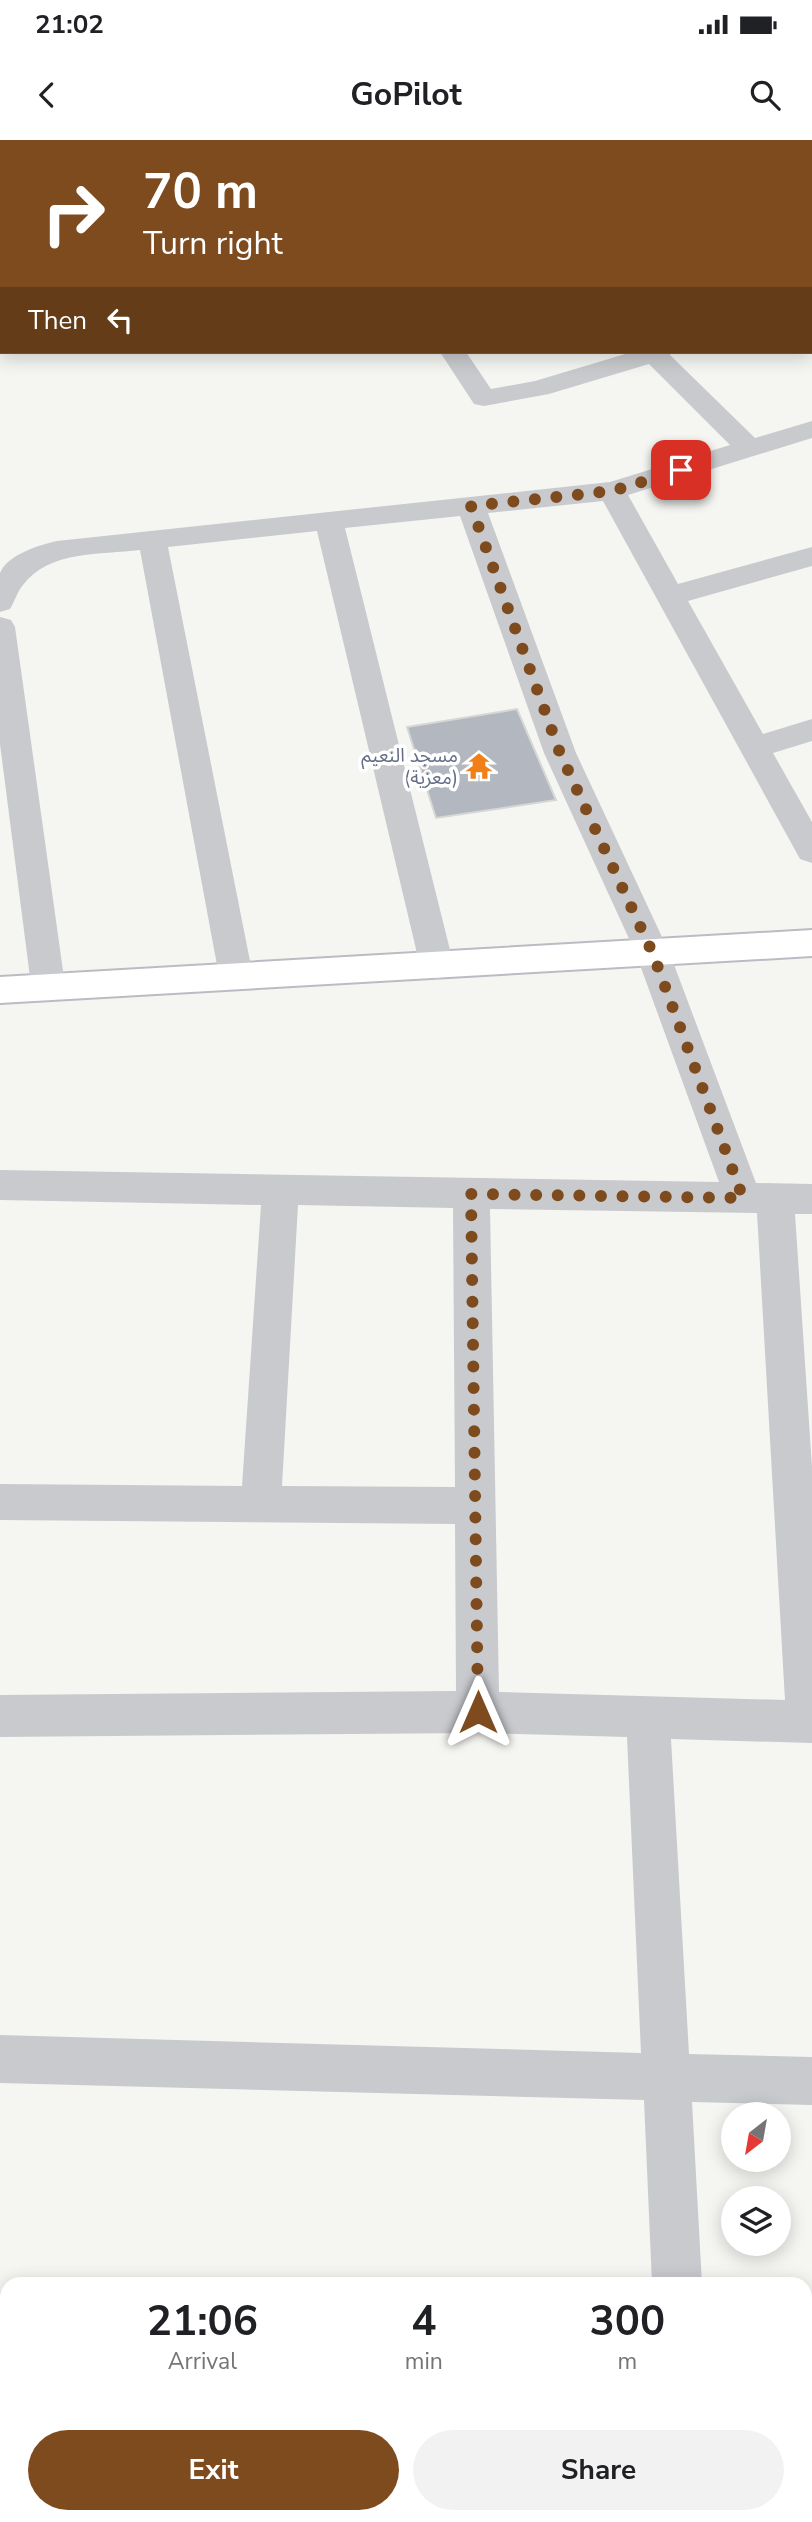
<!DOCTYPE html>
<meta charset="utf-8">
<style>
:root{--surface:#fff;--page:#f2f2f2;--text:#202124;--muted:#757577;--accent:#7e4b1f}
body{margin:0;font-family:"Nunito Sans","Noto Sans Arabic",sans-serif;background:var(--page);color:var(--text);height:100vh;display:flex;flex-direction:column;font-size:26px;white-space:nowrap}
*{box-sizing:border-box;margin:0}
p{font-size:23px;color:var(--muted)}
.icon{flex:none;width:38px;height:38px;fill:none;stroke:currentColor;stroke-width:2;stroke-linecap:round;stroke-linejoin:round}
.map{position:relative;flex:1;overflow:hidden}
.details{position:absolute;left:0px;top:2137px;width:812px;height:247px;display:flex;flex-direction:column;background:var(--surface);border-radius:21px 21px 0 0;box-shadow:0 4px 18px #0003}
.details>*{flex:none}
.guide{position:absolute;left:0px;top:0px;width:812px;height:214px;box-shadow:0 4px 18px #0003;background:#7e4b1f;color:#fff;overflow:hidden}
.needle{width:46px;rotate:211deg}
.buttons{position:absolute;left:721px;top:1962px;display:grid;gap:14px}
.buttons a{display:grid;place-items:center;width:70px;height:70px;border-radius:50%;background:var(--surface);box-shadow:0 4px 18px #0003;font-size:35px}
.pin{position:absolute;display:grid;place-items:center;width:60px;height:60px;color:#fff;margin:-30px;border-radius:14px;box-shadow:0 4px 10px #0006}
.me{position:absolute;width:77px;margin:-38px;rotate:0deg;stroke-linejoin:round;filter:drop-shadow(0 0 5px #0008)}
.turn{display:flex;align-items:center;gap:24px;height:147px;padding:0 28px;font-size:32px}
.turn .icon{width:91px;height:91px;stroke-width:2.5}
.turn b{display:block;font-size:49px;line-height:60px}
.then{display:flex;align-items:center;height:66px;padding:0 28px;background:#0003;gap:14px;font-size:26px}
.eta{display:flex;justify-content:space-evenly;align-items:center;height:119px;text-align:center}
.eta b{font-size:42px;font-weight:700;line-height:49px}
.action{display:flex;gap:14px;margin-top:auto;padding:14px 28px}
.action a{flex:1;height:80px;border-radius:42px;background:var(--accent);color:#fff;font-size:28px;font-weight:700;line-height:80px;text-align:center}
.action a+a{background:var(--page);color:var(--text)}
.status{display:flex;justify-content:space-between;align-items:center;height:49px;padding:0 35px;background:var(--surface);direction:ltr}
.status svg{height:19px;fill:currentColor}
header{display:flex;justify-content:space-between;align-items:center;height:91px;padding:0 28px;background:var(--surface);font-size:32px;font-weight:700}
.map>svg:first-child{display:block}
</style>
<div class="status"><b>21:02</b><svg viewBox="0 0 49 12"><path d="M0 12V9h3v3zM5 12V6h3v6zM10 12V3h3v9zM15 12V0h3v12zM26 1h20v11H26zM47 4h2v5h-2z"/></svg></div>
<header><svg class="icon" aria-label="back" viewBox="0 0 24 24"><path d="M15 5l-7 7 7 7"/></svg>GoPilot<svg class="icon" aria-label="search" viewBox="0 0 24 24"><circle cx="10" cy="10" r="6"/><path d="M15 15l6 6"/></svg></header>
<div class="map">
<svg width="812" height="2382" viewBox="0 0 812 2382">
<rect width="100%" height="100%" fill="#f5f6f2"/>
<path fill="#b3b7bf" stroke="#d7d7d5" stroke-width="2" d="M517 569 556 660 436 678 407 587Z"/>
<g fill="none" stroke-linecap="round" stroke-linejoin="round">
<defs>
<path id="secondary" d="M812 790V816L0 863V837Z"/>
</defs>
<use href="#secondary" stroke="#babcc3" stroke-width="4"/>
<g fill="#c8cace" fill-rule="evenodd">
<path d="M76 0H102L75 2Z"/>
<path d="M0 53H2L0 69Z"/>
<rect x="810" y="55" width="2" height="15"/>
<path d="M812 157V173L810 174V158Z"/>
<path d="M440 212H466L491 249 535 241 632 212H672L670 215 755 298 812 281V298L628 355 678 444 812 407V426L688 461 763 594 812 579V601L773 613 812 682V723L800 719 603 361 488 373 576 613 670 814 756 1043 812 1044V1074H795L812 1327V1603L671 1599 689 1914 812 1917V1965L692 1962 702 2144H652L644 1960 0 1943V1895L641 1913 627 1597 478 1593 0 1597V1555L456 1551 455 1384 0 1380V1344L242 1346 261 1065 0 1060V1030L719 1042 636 814 544 613 460 376 345 388 454 826 449 835 437 839 425 835 420 826 317 391 168 407 253 836 248 845 236 849 224 845 219 836 140 410C101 415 49 410 23 445 17 452 15 461 10 469L0 472C0 461 0 443 0 433 8 414 40 405 57 401L610 342 730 305 649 224 549 254 484 266 474 264ZM298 1065 453 1068 455 1347 282 1346ZM490 1069 757 1073 785 1560 499 1552Z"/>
<path d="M0 477 11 480 15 487 65 845 60 854 48 858 36 854 31 845 0 604Z"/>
<path d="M0 2293 7 2296V2376H32L29 2382H0Z"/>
<path d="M805 2344 812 2345V2382H783L781 2376H805Z"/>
<rect x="662" y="2376" width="54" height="6"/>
</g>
<use href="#secondary" fill="#fff" fill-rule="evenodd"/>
</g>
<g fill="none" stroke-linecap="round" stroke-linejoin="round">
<path stroke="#7e4b1f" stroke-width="12" stroke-dasharray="0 21.6" d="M478 1572 471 1054 743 1058 653 814 560 613 471 366 612 351 681 330"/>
</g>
<defs>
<symbol id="temple-bare" viewBox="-9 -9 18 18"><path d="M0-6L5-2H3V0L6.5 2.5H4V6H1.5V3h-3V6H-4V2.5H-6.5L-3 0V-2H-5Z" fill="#f17f18" stroke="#fff" stroke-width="2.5" paint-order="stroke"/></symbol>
</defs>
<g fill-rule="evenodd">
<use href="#temple-bare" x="460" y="607" width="38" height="38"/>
</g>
<g text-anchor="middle" stroke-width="7" stroke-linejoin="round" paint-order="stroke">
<g font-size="19" fill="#636e86" stroke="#fff" text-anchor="end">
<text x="458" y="622">مسجد النعيم<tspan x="458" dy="22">(معزية)</tspan></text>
</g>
</g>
</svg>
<div class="buttons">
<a><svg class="needle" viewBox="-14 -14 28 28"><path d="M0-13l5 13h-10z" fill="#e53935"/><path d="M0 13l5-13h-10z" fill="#757577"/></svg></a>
<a><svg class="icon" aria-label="layers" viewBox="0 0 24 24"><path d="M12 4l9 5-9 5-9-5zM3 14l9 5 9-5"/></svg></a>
</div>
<div class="pin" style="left:681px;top:330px;background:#d93025"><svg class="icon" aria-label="arrive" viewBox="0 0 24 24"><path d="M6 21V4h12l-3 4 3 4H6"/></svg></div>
<svg class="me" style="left:478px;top:1572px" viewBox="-20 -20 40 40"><path d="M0-17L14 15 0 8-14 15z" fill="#7e4b1f" stroke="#fff" stroke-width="4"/></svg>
<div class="guide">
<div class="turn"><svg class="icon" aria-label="right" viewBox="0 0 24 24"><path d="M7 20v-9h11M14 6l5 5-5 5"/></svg><div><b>70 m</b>Turn right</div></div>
<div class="then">Then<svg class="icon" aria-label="left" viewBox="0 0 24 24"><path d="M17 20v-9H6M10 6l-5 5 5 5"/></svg></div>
</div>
<section class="details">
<div class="eta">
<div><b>21:06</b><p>Arrival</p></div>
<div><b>4</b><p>min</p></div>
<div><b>300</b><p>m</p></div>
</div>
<div class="action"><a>Exit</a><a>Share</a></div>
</section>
</div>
